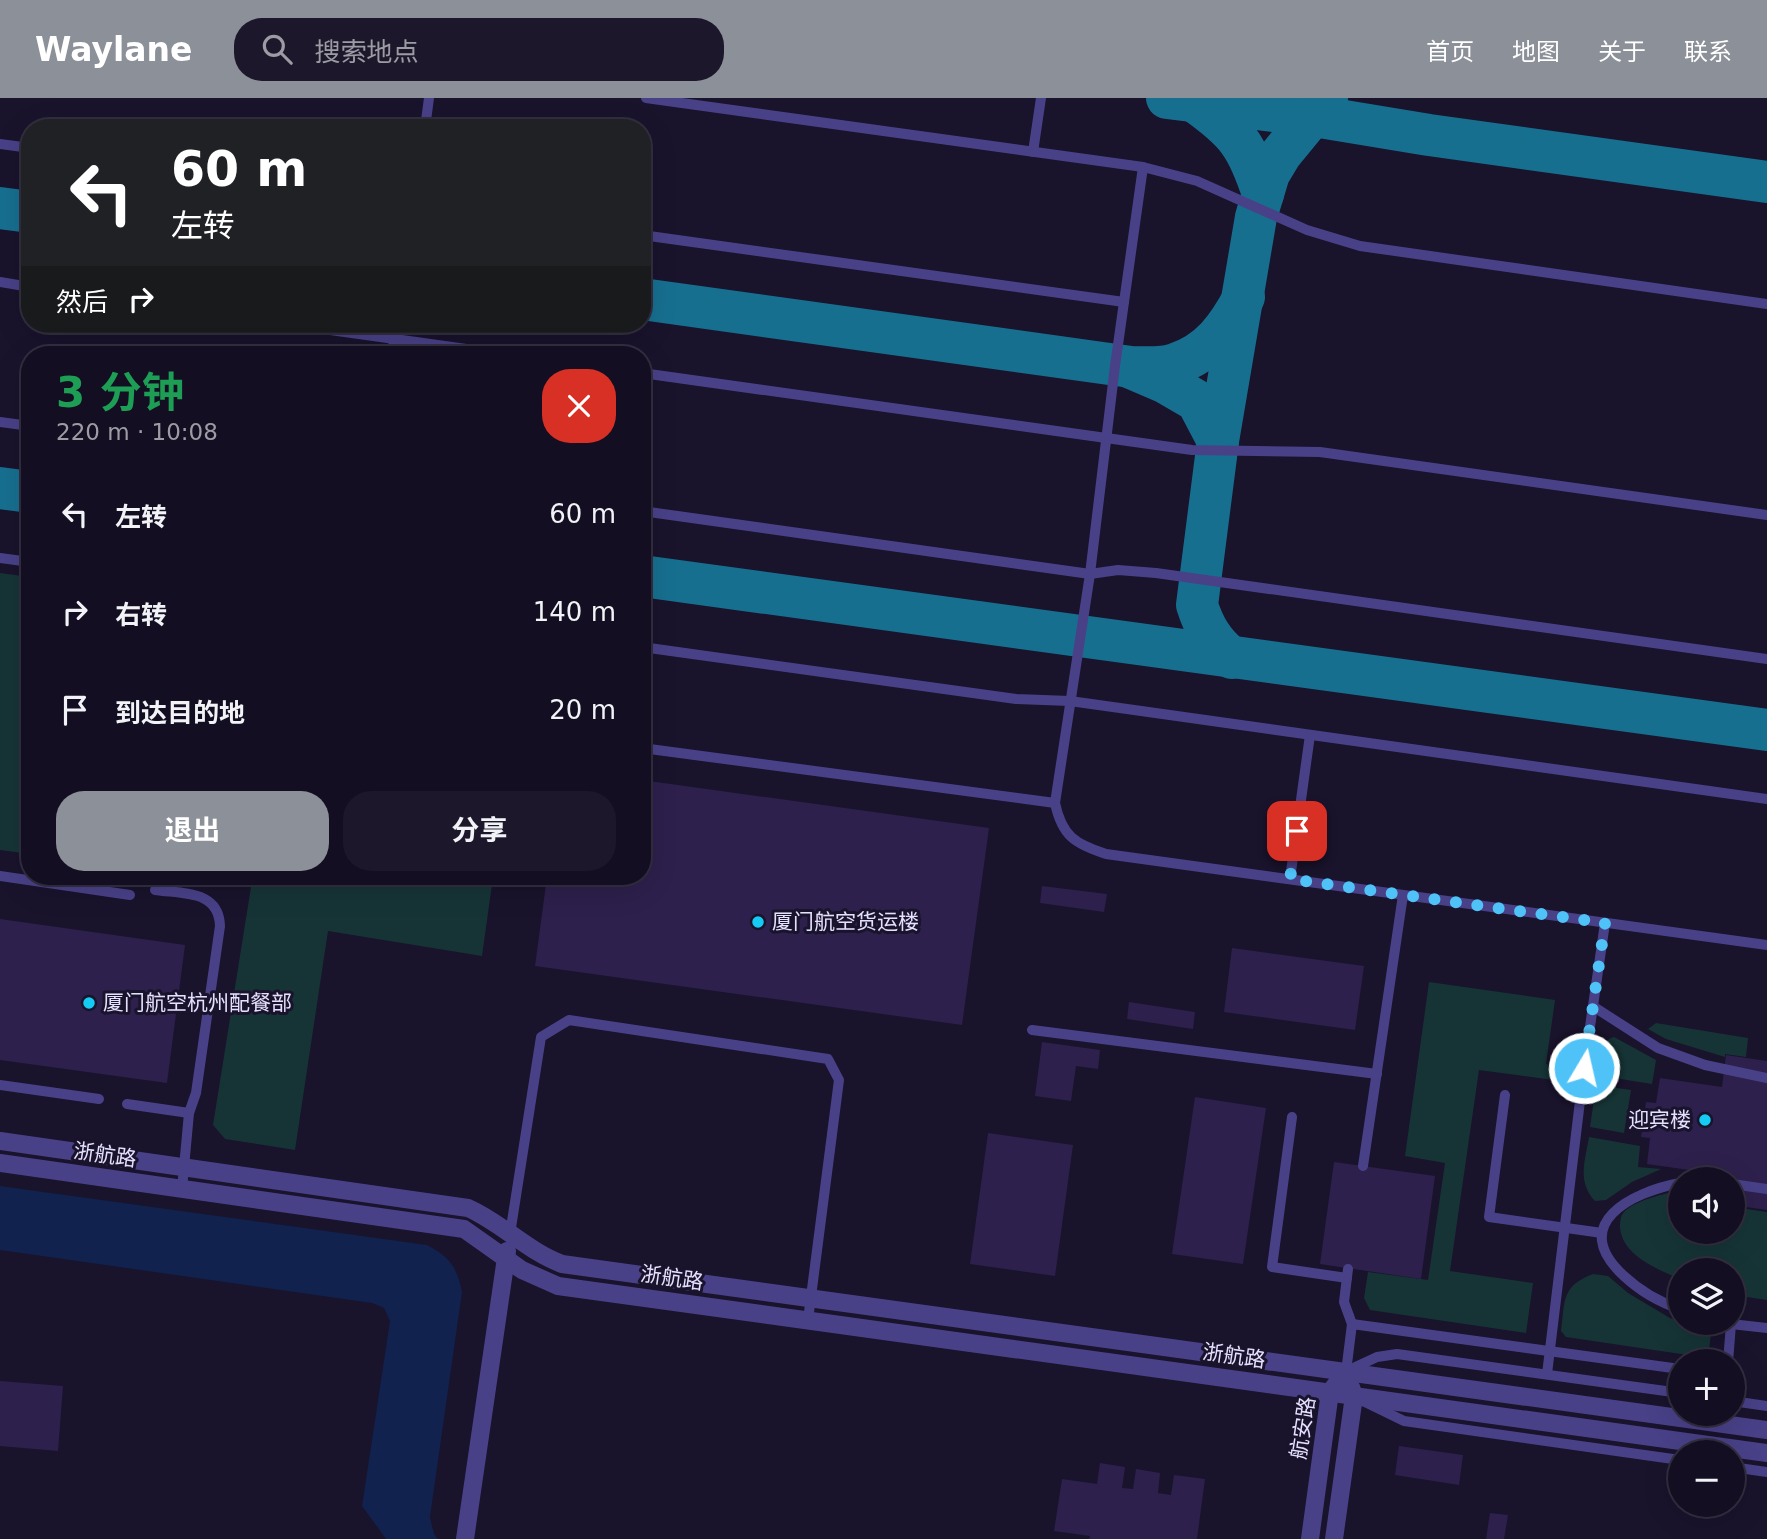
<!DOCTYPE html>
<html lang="zh">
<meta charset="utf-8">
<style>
:root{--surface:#130e21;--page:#1c172a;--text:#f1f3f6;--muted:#9d9ca5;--line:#322e3f;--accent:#8c9099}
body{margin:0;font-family:"DejaVu Sans","Noto Sans SC",sans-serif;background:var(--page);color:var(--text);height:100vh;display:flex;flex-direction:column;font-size:26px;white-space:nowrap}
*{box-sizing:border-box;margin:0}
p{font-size:23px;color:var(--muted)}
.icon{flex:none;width:38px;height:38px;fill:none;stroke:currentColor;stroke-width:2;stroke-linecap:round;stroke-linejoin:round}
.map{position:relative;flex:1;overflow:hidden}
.drawer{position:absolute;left:21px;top:248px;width:630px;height:539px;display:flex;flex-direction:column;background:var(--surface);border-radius:28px;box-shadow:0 7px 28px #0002,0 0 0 2px var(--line)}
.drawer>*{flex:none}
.hud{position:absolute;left:21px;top:21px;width:630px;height:214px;border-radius:28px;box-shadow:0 7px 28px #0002,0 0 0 2px var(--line);background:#202124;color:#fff;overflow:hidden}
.fabs{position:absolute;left:1668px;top:1069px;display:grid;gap:14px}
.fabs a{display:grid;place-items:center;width:77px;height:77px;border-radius:50%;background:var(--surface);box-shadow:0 7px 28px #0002,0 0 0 2px var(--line);font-size:35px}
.pin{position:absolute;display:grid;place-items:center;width:60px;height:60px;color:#fff;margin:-30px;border-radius:14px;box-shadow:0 4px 10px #0006}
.me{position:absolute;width:77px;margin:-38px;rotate:9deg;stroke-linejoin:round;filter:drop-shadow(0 0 5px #0008)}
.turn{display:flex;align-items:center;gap:24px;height:147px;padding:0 35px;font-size:32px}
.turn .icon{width:91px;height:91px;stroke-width:2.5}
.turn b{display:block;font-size:49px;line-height:60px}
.then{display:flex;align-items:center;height:66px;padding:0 35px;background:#0003;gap:14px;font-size:26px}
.round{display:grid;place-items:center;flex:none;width:74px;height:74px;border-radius:28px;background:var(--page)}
.headline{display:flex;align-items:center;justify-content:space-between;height:119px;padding:0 35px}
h1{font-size:42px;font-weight:700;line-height:52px;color:#1e9e55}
.cta{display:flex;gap:14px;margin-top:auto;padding:14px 35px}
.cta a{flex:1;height:80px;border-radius:28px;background:var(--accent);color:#fff;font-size:28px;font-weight:700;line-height:80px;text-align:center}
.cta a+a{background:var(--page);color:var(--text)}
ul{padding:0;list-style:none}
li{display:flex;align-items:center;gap:21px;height:98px;padding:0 35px}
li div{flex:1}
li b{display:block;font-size:26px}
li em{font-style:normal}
header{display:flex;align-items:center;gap:42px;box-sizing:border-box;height:98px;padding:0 35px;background:var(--accent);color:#fff}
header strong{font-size:33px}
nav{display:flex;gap:38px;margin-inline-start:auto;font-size:24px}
.search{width:490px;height:63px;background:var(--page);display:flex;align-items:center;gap:18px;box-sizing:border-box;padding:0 24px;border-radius:28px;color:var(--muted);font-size:26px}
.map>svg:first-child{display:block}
</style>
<header>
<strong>Waylane</strong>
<div class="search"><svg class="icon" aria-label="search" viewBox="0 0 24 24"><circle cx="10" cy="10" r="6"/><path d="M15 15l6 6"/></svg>搜索地点</div>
<nav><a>首页</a><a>地图</a><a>关于</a><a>联系</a></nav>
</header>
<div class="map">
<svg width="1767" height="1441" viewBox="0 0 1767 1441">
<rect width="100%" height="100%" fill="#19132c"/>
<g fill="#163436">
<path d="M0 475 30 479V756L0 752Z"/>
<path d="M185 779H493L482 858 328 833 295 1052 225 1041 213 1027 251 789Z"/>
<path d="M1429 884 1555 902 1546 966 1563 969 1561 983 1479 972 1450 1173 1533 1185 1526 1235 1370 1212 1364 1200 1368 1174 1428 1182 1445 1065 1405 1058Z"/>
<path d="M1656 925 1748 940 1746 959 1725 956V959L1666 941 1648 931Z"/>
<path d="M1614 939 1656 962 1652 986 1602 978 1599 975C1598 962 1600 942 1614 939Z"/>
<path d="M1596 987 1631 992 1624 1035 1590 1029Z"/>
<path d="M1589 1039 1640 1048 1638 1069 1661 1071 1632 1084 1606 1102 1595 1103C1577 1084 1585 1063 1589 1039Z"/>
<path d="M1680 1092V1134H1732L1733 1109 1767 1114V1202L1733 1197 1732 1172H1680V1181C1657 1171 1623 1158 1620 1130 1620 1125 1620 1118 1624 1114 1636 1102 1664 1096 1680 1092Z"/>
<path d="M1593 1176 1608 1178 1628 1195 1670 1220 1711 1236 1708 1260 1566 1239 1561 1233C1565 1203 1561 1188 1593 1176Z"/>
</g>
<path fill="#10224d" d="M0 1088 427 1147C450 1159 457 1169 462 1194L430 1419 434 1436 438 1441H386L362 1408 390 1223 384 1210 372 1205 0 1152Z"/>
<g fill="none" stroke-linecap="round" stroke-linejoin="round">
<g stroke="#176f90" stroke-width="42">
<path d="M1167 0 1314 18 1429 37 1767 84"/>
<path d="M1195 4C1237 34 1247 47 1263 96"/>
<path d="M0 110 30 114"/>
<path d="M642 201 1131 269C1145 269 1161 271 1175 266 1210 255 1228 229 1244 199"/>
<path d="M1131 270 1166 285 1197 303 1218 343"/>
<path d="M0 390 30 394"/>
<path d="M642 478 1767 632"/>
<path d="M1232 560C1213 545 1204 529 1197 507L1218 343 1256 119 1269 76 1281 56 1327 0"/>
</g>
</g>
<g fill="#2d204c">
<path d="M642 682 989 730 962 927 535 868 547 779H642Z"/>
<path d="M1042 788 1107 796 1104 814 1040 805Z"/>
<path d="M0 821 185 847 167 985 0 962Z"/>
<path d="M1232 850 1364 868 1355 932 1224 914Z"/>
<path d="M1129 904 1195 914 1193 931 1127 921Z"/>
<path d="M1042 944 1100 952 1098 971 1076 968 1071 1003 1035 998Z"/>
<path d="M1726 957 1767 963V1112L1732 1107V1082H1709L1710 1075 1647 1066 1650 1040 1641 1039 1646 1004 1656 1005 1660 980 1722 989Z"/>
<path d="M1195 999 1266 1010 1243 1166 1172 1156Z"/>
<path d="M988 1035 1073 1047 1055 1178 970 1166Z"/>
<path d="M1334 1064 1435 1078 1421 1181 1320 1166Z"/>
<path d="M0 1283 63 1288 58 1353 0 1348Z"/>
<path d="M1399 1348 1463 1357 1459 1387 1395 1377Z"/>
<path d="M1100 1365 1125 1369 1122 1390 1133 1391 1136 1371 1160 1375 1158 1395 1171 1397 1174 1377 1205 1381 1197 1441H1089L1090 1438 1054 1433 1062 1381 1097 1386Z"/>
<path d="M1490 1415 1508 1417 1504 1441H1486Z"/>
</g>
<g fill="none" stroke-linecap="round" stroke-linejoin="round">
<g stroke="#494188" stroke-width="10">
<path d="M646 0 1143 69 1197 83 1307 132 1360 148 1767 206"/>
<path d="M425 30 429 0"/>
<path d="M0 46 30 50"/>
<path d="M1033 54 1041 0"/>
<path d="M1143 69 1115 268 1090 476 1055 705C1062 738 1075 746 1106 756L1767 847"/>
<path d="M642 137 1124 204"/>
<path d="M0 184 30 189"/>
<path d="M287 226 510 257"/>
<path d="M392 257 396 226"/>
<path d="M642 275 1192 352 1320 354 1767 417"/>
<path d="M0 324 30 328"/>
<path d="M642 413 1090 476 1118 472 1156 475 1767 561"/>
<path d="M0 460 30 464"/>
<path d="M642 549 1016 601 1070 603 1767 701"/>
<path d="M642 650 1055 705"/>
<path d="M0 778 130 797"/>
<path d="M1290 781 1310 637"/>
<path d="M155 792C183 796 219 792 220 828L196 995 189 1015 182 1091"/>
<path d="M1594 909 1658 950 1705 967 1767 980"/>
<path d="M1032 932 1377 976"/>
<path d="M0 987 99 1001"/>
<path d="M1505 997 1489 1119 1602 1135"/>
<path d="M127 1006 189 1015"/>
<path d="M1292 1019 1272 1169 1347 1180"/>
<path d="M1363 1068 1403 797"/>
<path d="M1680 1085C1632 1094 1567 1126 1624 1178 1640 1193 1659 1204 1680 1211"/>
<path d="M1732 1086 1767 1091"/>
<path d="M510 1136 541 939 569 922 828 961 839 982 808 1222"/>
<path d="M1722 1225 1767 1230"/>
<path d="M1352 1226 1680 1271"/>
<path d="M1728 1264 1731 1226"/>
<path d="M1349 1272 1377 1259 1397 1256 1680 1295"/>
<path d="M1346 1274 1352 1226 1344 1204 1348 1171"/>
<path d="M1547 1276 1584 970 1605 825"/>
<path d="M1363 1303 1404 1323 1680 1362"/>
<path d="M1732 1303 1767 1308"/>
<path d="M1732 1369 1767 1374"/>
</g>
<g stroke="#494188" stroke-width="18">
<path d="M0 1043 468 1110C502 1125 527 1153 562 1166L1767 1332"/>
<path d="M0 1065 464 1131 522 1172 558 1188 1767 1355"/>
<path d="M465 1441 507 1153"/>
<path d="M1310 1441 1330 1294 1337 1285"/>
<path d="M1334 1441 1354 1298 1351 1289"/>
</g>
</g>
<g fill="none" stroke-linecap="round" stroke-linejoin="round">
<path stroke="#4fc3f7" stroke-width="12" stroke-dasharray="0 21.6" d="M1297 733 1290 781 1605 825 1584 970"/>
</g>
<g fill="#15cbf4" stroke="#19132c" stroke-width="2.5">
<circle cx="758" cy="824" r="7"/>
<circle cx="89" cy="905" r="7"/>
<circle cx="1705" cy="1022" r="7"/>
</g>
<g text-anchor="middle" stroke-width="6" stroke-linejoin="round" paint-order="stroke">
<g font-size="21" fill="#e5e0fe" stroke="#19132c" text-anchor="start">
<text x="772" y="831">厦门航空货运楼</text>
<text x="103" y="912">厦门航空杭州配餐部</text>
<text x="1691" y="1029" text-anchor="end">迎宾楼</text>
</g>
<g font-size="21" fill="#e5e0fe" stroke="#19132c">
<text transform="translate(105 1057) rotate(8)" y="7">浙航路</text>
<text transform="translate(672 1180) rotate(8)" y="7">浙航路</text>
<text transform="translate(1234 1258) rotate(8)" y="7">浙航路</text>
<text transform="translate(1303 1330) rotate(-81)" y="7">航安路</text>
</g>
</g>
</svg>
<div class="fabs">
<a><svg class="icon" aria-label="sound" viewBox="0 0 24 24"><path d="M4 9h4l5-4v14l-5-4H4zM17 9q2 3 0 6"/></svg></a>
<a><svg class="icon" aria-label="layers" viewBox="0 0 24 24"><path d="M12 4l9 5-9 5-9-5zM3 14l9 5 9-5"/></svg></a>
<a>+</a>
<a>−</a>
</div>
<div class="pin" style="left:1297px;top:733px;background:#d93025"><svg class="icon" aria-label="arrive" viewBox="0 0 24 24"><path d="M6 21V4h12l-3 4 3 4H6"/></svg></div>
<svg class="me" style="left:1584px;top:970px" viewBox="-20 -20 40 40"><circle r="17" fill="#4fc3f7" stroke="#fff" stroke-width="3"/><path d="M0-11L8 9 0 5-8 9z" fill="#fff"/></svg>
<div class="hud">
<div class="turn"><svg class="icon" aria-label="left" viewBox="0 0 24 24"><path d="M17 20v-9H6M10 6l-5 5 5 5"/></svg><div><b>60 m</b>左转</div></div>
<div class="then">然后<svg class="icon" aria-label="right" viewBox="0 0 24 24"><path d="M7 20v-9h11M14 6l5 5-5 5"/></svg></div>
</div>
<section class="drawer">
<div class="headline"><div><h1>3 分钟</h1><p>220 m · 10:08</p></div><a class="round" style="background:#d93025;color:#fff"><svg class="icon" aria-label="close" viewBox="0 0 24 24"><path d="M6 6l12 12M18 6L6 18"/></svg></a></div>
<ul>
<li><svg class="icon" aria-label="left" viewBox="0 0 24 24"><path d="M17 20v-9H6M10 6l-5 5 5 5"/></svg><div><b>左转</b></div><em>60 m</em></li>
<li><svg class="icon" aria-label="right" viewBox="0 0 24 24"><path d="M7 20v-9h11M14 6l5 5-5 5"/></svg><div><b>右转</b></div><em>140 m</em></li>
<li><svg class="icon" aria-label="arrive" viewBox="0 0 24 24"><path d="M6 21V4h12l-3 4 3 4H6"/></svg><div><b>到达目的地</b></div><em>20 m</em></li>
</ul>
<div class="cta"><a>退出</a><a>分享</a></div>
</section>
</div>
